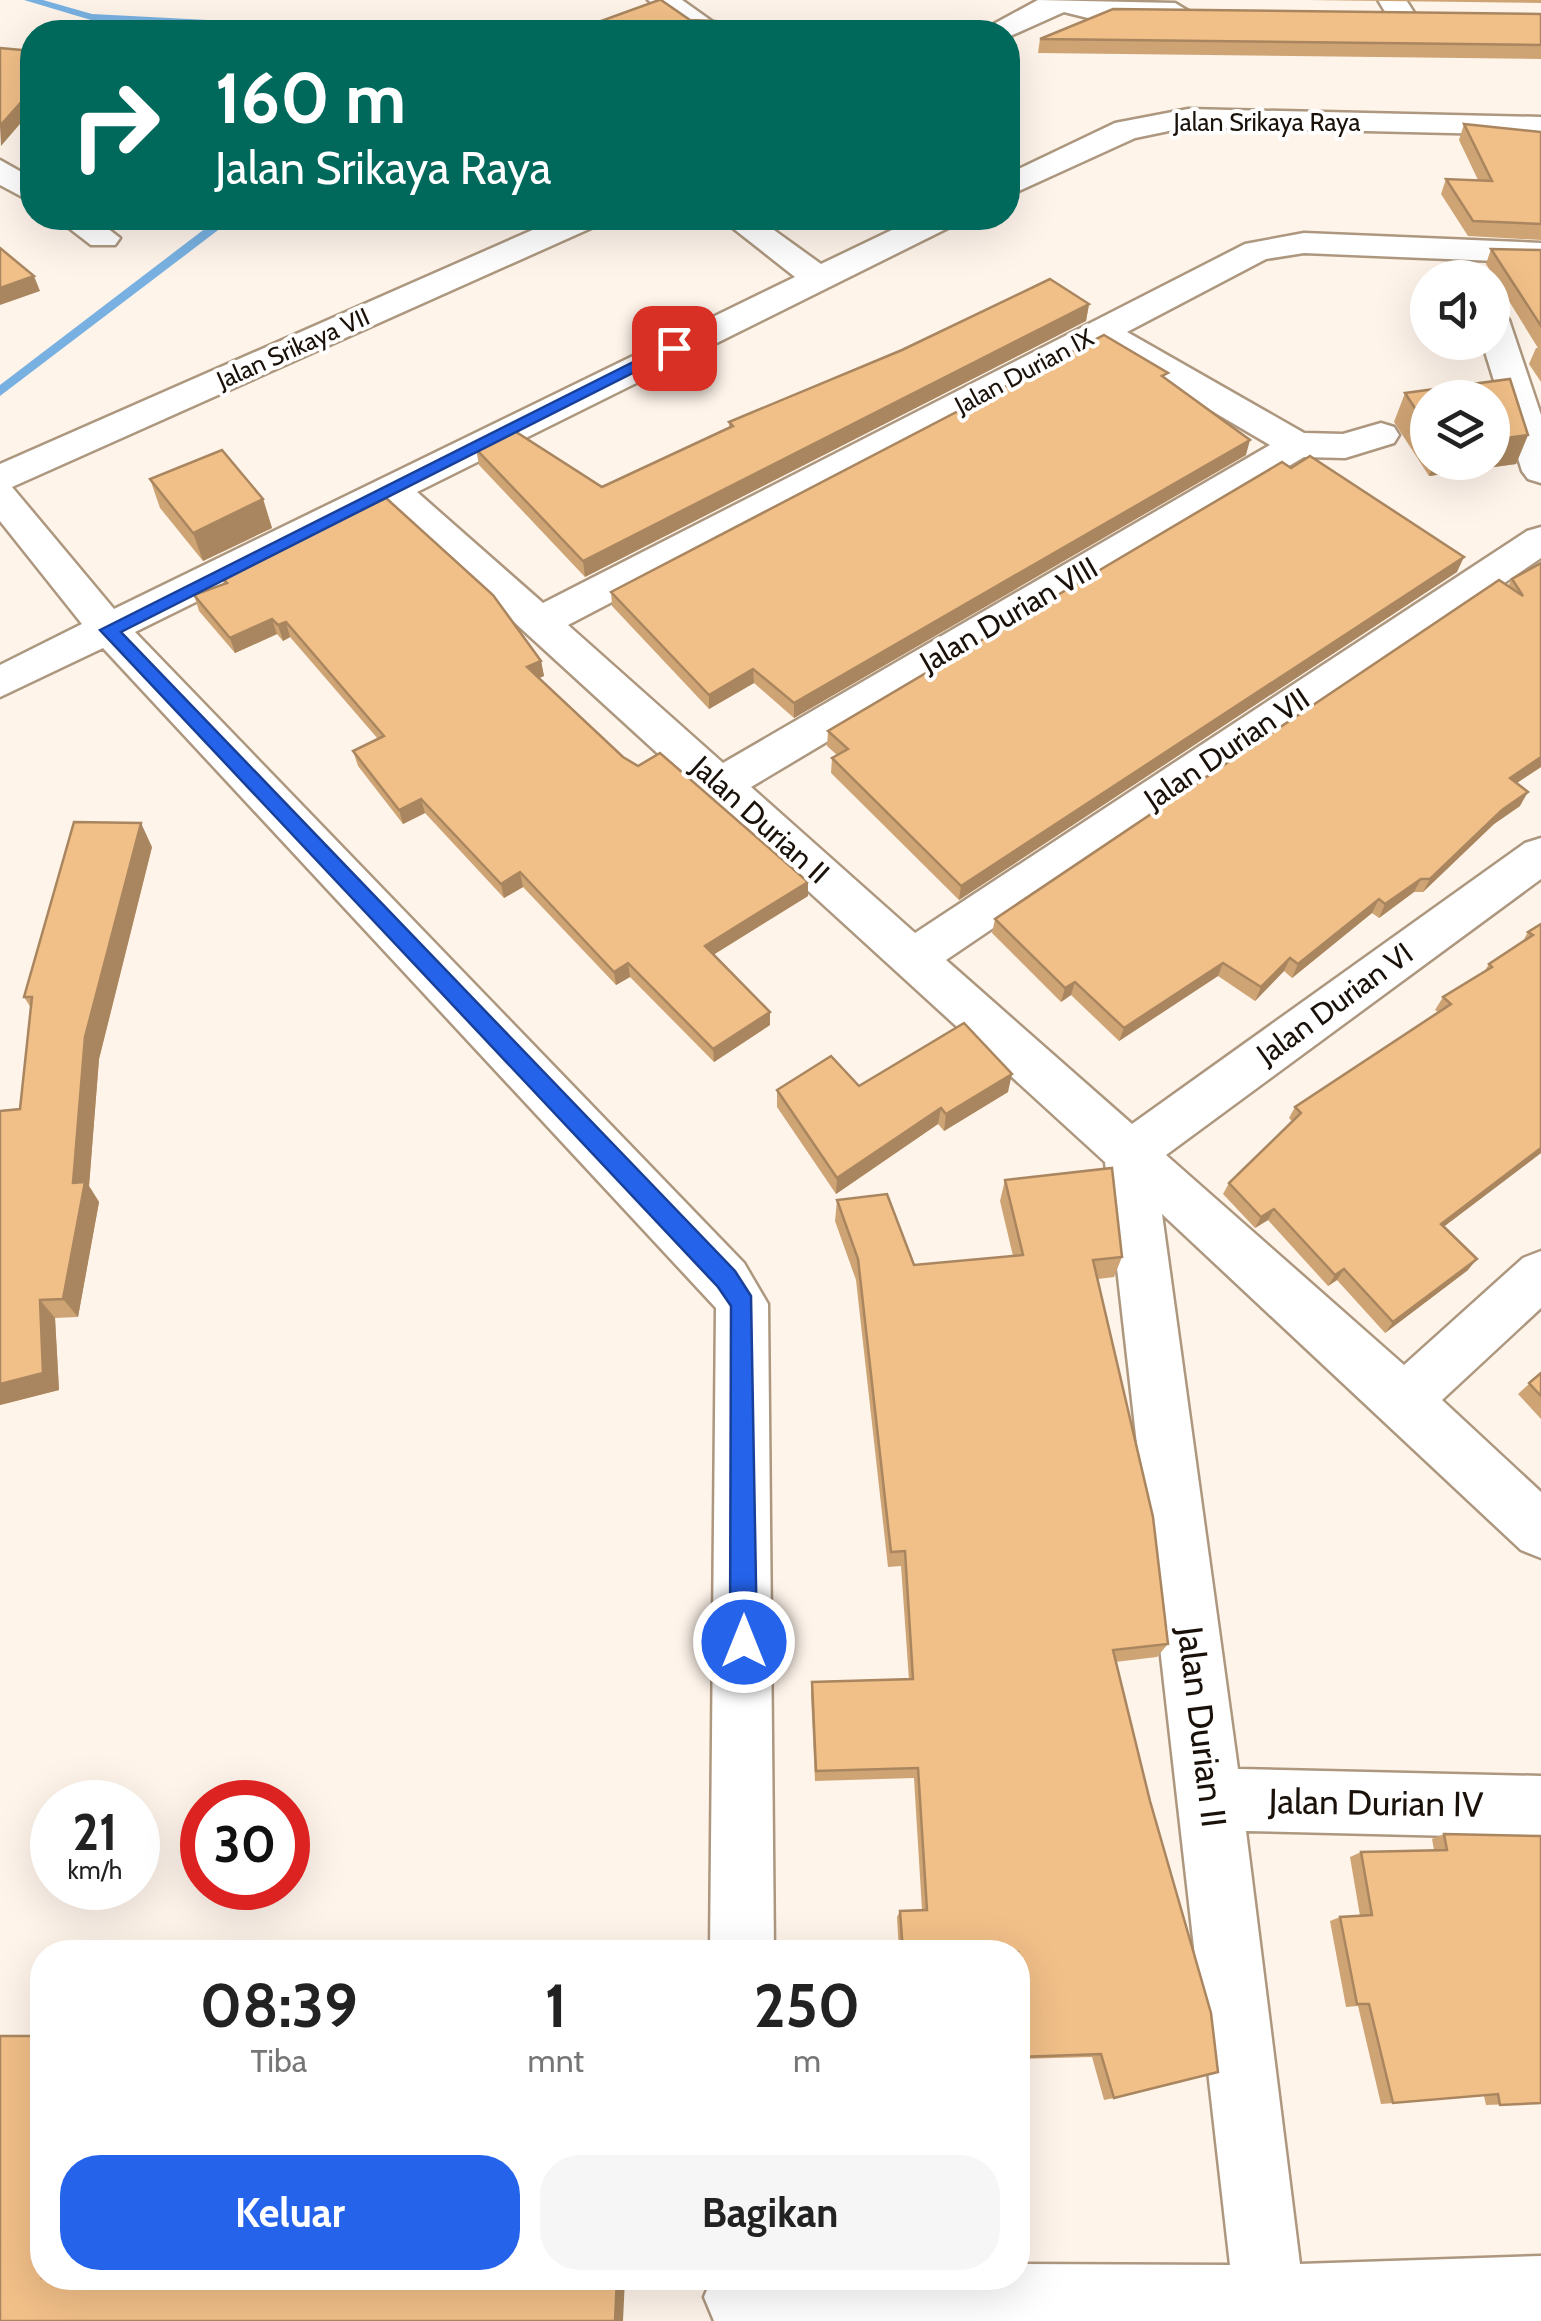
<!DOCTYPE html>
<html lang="id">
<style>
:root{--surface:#fff;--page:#f6f6f6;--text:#222;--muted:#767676;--accent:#2563eb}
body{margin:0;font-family:Cabin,sans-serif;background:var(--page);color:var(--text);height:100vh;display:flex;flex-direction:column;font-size:38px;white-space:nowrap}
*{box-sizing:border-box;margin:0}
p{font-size:32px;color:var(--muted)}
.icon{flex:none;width:55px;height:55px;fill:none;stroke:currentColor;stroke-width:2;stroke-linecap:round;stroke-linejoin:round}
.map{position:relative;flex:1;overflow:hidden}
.side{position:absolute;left:30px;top:1940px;width:1000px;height:350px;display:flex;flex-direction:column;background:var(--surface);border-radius:40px;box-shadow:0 10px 40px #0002}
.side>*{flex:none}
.guide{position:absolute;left:20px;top:20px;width:1000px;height:210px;border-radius:40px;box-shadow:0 10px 40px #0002;background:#00695c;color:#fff;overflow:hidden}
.buttons{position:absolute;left:1410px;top:260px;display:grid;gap:20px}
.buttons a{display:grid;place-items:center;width:100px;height:100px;border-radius:50%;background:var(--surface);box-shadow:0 10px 40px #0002;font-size:50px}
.speed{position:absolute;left:30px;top:1780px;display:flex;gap:20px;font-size:50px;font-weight:700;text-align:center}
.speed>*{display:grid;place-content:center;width:130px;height:130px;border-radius:50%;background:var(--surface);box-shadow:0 10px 40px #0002;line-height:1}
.speed small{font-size:25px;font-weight:400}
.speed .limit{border:15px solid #d22;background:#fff;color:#111}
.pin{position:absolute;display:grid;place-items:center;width:85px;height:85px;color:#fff;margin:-42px;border-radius:20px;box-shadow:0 5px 15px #0006}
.me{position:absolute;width:110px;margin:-55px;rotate:0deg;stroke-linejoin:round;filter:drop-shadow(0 0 8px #0008)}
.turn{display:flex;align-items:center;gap:35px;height:210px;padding:0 30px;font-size:45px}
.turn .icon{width:130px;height:130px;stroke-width:2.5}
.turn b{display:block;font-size:70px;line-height:85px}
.eta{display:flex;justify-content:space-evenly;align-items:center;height:170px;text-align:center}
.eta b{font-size:60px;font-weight:800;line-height:70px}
.button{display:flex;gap:20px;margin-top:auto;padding:20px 30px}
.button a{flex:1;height:115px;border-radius:40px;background:var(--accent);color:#fff;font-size:40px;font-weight:800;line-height:115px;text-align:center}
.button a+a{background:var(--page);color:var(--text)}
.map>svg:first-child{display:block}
</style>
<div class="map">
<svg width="1541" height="2321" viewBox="0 0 1541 2321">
<rect width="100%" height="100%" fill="#fef4ea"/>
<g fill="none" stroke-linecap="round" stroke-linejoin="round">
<g fill="#78b1e1" fill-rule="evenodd">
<path d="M24 0H43L92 14 359 28 365 32H305L91 20Z"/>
<path d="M219 218H234L0 396V385Z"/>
</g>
<defs>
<g id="minor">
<path d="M648 0H682L727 32H693Z"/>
<path d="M1038 0 1175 3 1190 12 1175 21 1096 20 1064 12 1008 37V32H979Z"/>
<path d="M1378 0H1406L1415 14 1410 20H1390Z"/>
<path d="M1188 109 1541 117V135L1188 127 1135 138 1008 196V174L1115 123Z"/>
<path d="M0 160 32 178V202L0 185Z"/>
<path d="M56 218H94L120 238 115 245H91Z"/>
<path d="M560 218H602L598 225 12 487 114 609 795 277 720 218H757L821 264 917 218H958L954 225 417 492 543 603 1245 244 1304 233 1541 243V263L1304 253 1266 259 1127 332 1304 433 1343 434 1381 423 1394 427 1399 435 1394 443 1345 458 1304 457 751 787 915 933 1527 531 1541 527V558L946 960 1132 1124 1525 843 1541 838V879L1166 1155 1404 1365 1523 1258 1541 1251V1308L1442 1400 1541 1492V1558L1521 1550 1162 1214 1238 1769 1541 1776V1838L1246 1831 1300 2264 1541 2256V2321H714L704 2297 712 2278H1018V2264L1230 2265 1105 1162 388 507 135 632 744 1263 768 1304 774 1952H710L716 1308 103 648 0 697V665L82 624 0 521V464ZM1101 346 1270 445 723 763 568 625Z"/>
<path d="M1492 310 1504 313 1509 320 1541 415V483L1528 479 1522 471 1482 342H1492Z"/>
</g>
</defs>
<use href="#minor" stroke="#ad977f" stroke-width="5"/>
<use href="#minor" fill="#fff" fill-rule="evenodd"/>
</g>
<g fill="#cfa475" fill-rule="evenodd">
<path d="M1307 0H1541V3Z"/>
<path d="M1541 14V59L1038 53 1040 39Z"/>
<path d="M1464 124 1541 132V240L1468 236 1441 194 1446 179 1478 180 1459 140Z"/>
<path d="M1491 249 1541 250V382L1529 364 1536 348H1538L1486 264Z"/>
<path d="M1089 304 1086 321 585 577 479 465 476 449 602 487 729 428V422Z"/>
<path d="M1510 379 1528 435 1516 464 1429 476 1394 422 1405 393ZM1428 398H1492V462H1428Z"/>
<path d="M1166 380 1246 455 794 718 754 683 709 709 612 606 611 592Z"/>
<path d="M150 479 263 499 272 528 203 561 160 508Z"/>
<path d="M1541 563V767L1516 783 1520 806 1494 824 1423 892H1414L1379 918 1372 913 1292 978 1284 971 1255 1001 1218 976 1119 1041 1071 995 1061 1002 992 933 995 919 1508 586 1512 579Z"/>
<path d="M1457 572 959 900 831 773 832 758 837 755 827 746 828 731Z"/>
<path d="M221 576 541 661 544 676 539 678 623 757 808 896 713 955 770 1025 714 1062 630 977 616 985 523 887 504 898 425 813 403 824 358 766 353 751 378 739 290 637 283 641 277 634 235 653 199 611 194 595 224 584Z"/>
<path d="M152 847 99 1059 89 1186 99 1202 78 1317 55 1318 59 1390 0 1405 20 1109 31 1008 24 997Z"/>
<path d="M1541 924V1153L1444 1226 1468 1270 1385 1333 1337 1280 1328 1286 1268 1220 1255 1228 1223 1194 1229 1183 1292 1121 1289 1118 1295 1107 1438 1012 1435 1010 1443 997 1484 972 1489 964 1522 943 1528 932Z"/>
<path d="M859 1086 1008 1092 944 1131 938 1124 836 1194 777 1107V1090Z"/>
<path d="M1005 1180 1122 1257 1114 1277 1098 1279 1168 1644 1157 1657 1115 1662 1114 2098 1104 2100 1092 2057 1018 2059V1952H899L897 1917 900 1911 922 1910 914 1778 815 1781 811 1695 812 1682 909 1680 901 1566 888 1567 856 1280 835 1221 837 1200 914 1265 1013 1256 1000 1201Z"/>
<path d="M1541 1373V1419L1518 1394Z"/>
<path d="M1444 1834 1541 2103 1486 2105 1484 2096 1381 2104 1358 2006 1346 2007 1330 1921 1340 1917 1360 1916 1350 1857 1361 1852 1434 1850 1432 1839Z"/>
</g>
<g fill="#a9865f">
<path d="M32 90V110L1 146 0 126Z"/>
<path d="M34 276 40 291 0 305V288Z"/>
<path d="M1089 304 1086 321 585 577 583 561Z"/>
<path d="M1528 435 1516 464 1429 476 1435 462H1492V440Z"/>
<path d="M1250 440 1246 455 794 718V703Z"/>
<path d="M263 499 272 528 203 561 193 533Z"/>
<path d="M1464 557 1457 572 959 900 961 886Z"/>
<path d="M272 619 277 634 235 653 230 638Z"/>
<path d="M286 622 290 637 283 641 278 625Z"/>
<path d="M541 661 544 676 530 682 527 667Z"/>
<path d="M753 669 754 683 709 709V695Z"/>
<path d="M1541 757V767L1502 793 1510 778Z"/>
<path d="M1528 792 1520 806 1494 824 1423 892 1430 879 1502 810Z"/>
<path d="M421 799 425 813 403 824 399 810Z"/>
<path d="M141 823 152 847 99 1059 89 1186 99 1202 78 1317 63 1299 85 1037Z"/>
<path d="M520 872 523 887 504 898 501 884Z"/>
<path d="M1421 879 1414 892 1379 918 1385 904Z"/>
<path d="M808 882V896L705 960V946Z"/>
<path d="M1379 899 1372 913 1292 978 1298 964Z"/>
<path d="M1290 958 1284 971 1255 1001 1261 987Z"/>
<path d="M628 963 630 977 616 985 614 972Z"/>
<path d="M1223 963 1218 976 1119 1041 1124 1028Z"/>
<path d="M1075 982 1071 995 1061 1002 1065 988Z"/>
<path d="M770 1012V1025L714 1062 713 1049Z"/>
<path d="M1012 1074 1008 1092 944 1131 946 1114Z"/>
<path d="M941 1108 938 1124 836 1194 837 1178Z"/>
<path d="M1541 1148V1153L1433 1235 1441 1224Z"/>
<path d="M1274 1209 1268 1220 1255 1228 1261 1217Z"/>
<path d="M1477 1259 1468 1270 1385 1333 1393 1322Z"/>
<path d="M1344 1269 1337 1280 1328 1286 1335 1275Z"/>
<path d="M40 1300 55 1318 59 1390 0 1405V1384Z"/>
<path d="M617 2278H625L623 2321H615Z"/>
</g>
<g fill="#f1bf88" stroke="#a9865f" stroke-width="2.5">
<path d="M659 0H661L690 20 716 21 732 32H579L576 30Z"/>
<path d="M1113 9 1541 14V45L1040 39Z"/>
<path d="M0 48 32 51V90L0 126Z"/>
<path d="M1464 124 1541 132V224L1473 221 1446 179 1492 181Z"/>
<path d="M0 248 34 276 0 288Z"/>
<path d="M1491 249 1541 250V326Z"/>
<path d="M1050 279 1089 304 583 561 476 449 513 430 602 487 733 426 729 422 902 350Z"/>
<path d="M1104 335 1168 373 1162 376 1250 440 794 703 753 669 709 695 611 592Z"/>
<path d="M1510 379 1528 435 1492 440V398H1428V428L1405 393Z"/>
<path d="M222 450 263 499 193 533 150 479Z"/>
<path d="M1310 456 1464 557 961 886 832 758 848 749 828 731 1282 462 1291 468Z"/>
<path d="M386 498 493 595 541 661 527 667 623 757 638 766 660 753 808 882 705 946 770 1012 713 1049 628 963 614 972 520 872 501 884 421 799 399 810 353 751 384 736 286 622 278 625 272 619 230 638 194 595 227 583 221 576Z"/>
<path d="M1541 563V757L1510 778 1528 792 1502 810 1430 879H1421L1385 904 1379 899 1298 964 1290 958 1261 987 1223 963 1124 1028 1075 982 1065 988 995 919 1499 580 1523 596 1512 579Z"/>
<path d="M74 822 141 823 85 1037 73 1183 85 1182 63 1299 40 1300 43 1373 0 1384V1111L20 1109 32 997H24Z"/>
<path d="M1541 924V1148L1441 1224 1477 1259 1393 1322 1344 1269 1335 1275 1274 1209 1261 1217 1229 1183 1301 1113 1295 1107 1451 1004 1443 997 1492 967 1489 964 1533 935 1528 932Z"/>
<path d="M964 1023 1012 1074 946 1114 941 1108 837 1178 777 1090 831 1056 859 1086Z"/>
<path d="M1112 1168 1122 1257 1093 1260 1153 1517 1168 1644 1113 1650 1150 1801 1211 2013 1218 2072 1114 2098 1101 2054 1018 2057V1952H903L900 1911 927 1910 918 1768 816 1771 812 1682 913 1679 905 1551 891 1552 858 1259 837 1200 887 1194 914 1265 1023 1255 1005 1180Z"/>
<path d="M1541 1373V1396L1529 1383Z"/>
<path d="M1444 1834 1541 1836V2103L1500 2105 1498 2094 1393 2103 1369 2004H1357L1340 1917 1372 1915 1361 1852 1447 1850Z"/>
<path d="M0 2036H42V2278H617L615 2321H0Z"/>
</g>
<path fill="#2563eb" stroke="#184099" stroke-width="2.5" d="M669 344 682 348 121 632 735 1271 751 1296 757 1642 753 1652 744 1656 734 1652 730 1642 731 1306 718 1287 100 630Z"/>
<g text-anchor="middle" stroke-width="8" stroke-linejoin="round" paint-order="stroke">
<g font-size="25" fill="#1a120a" stroke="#fff">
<text x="1267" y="131">Jalan Srikaya Raya</text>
<text transform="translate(293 348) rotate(-24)" y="9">Jalan Srikaya VII</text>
<text transform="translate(1024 371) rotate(-28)" y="9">Jalan Durian IX</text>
</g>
<g font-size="30" fill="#1a120a" stroke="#fff">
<text transform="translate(1009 615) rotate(-30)" y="10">Jalan Durian VIII</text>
<text transform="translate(1227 749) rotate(-34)" y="10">Jalan Durian VII</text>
<text transform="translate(760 820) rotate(42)" y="10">Jalan Durian II</text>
<text transform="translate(1335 1004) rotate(-36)" y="10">Jalan Durian VI</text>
</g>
<g font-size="35" fill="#1a120a" stroke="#fff">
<text transform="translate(1202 1727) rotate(83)" y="12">Jalan Durian II</text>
<text transform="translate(1376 1803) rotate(1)" y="12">Jalan Durian IV</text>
</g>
</g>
</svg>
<div class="buttons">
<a><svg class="icon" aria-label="sound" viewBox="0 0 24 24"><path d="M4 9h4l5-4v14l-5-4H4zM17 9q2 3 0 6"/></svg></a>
<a><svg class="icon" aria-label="layers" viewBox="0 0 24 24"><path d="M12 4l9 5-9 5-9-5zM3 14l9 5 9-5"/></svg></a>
</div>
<div class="speed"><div>21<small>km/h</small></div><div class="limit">30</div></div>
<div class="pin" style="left:674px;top:348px;background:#d93025"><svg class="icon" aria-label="arrive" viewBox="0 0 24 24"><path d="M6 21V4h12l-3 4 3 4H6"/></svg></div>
<svg class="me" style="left:744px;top:1642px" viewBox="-20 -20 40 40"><circle r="17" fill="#2563eb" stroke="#fff" stroke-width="3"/><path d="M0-11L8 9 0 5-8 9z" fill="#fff"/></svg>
<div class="guide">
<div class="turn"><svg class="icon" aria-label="right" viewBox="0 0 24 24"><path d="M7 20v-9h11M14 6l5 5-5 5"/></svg><div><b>160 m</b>Jalan Srikaya Raya</div></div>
</div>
<section class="side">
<div class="eta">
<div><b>08:39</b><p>Tiba</p></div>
<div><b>1</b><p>mnt</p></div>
<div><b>250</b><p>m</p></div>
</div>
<div class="button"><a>Keluar</a><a>Bagikan</a></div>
</section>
</div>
